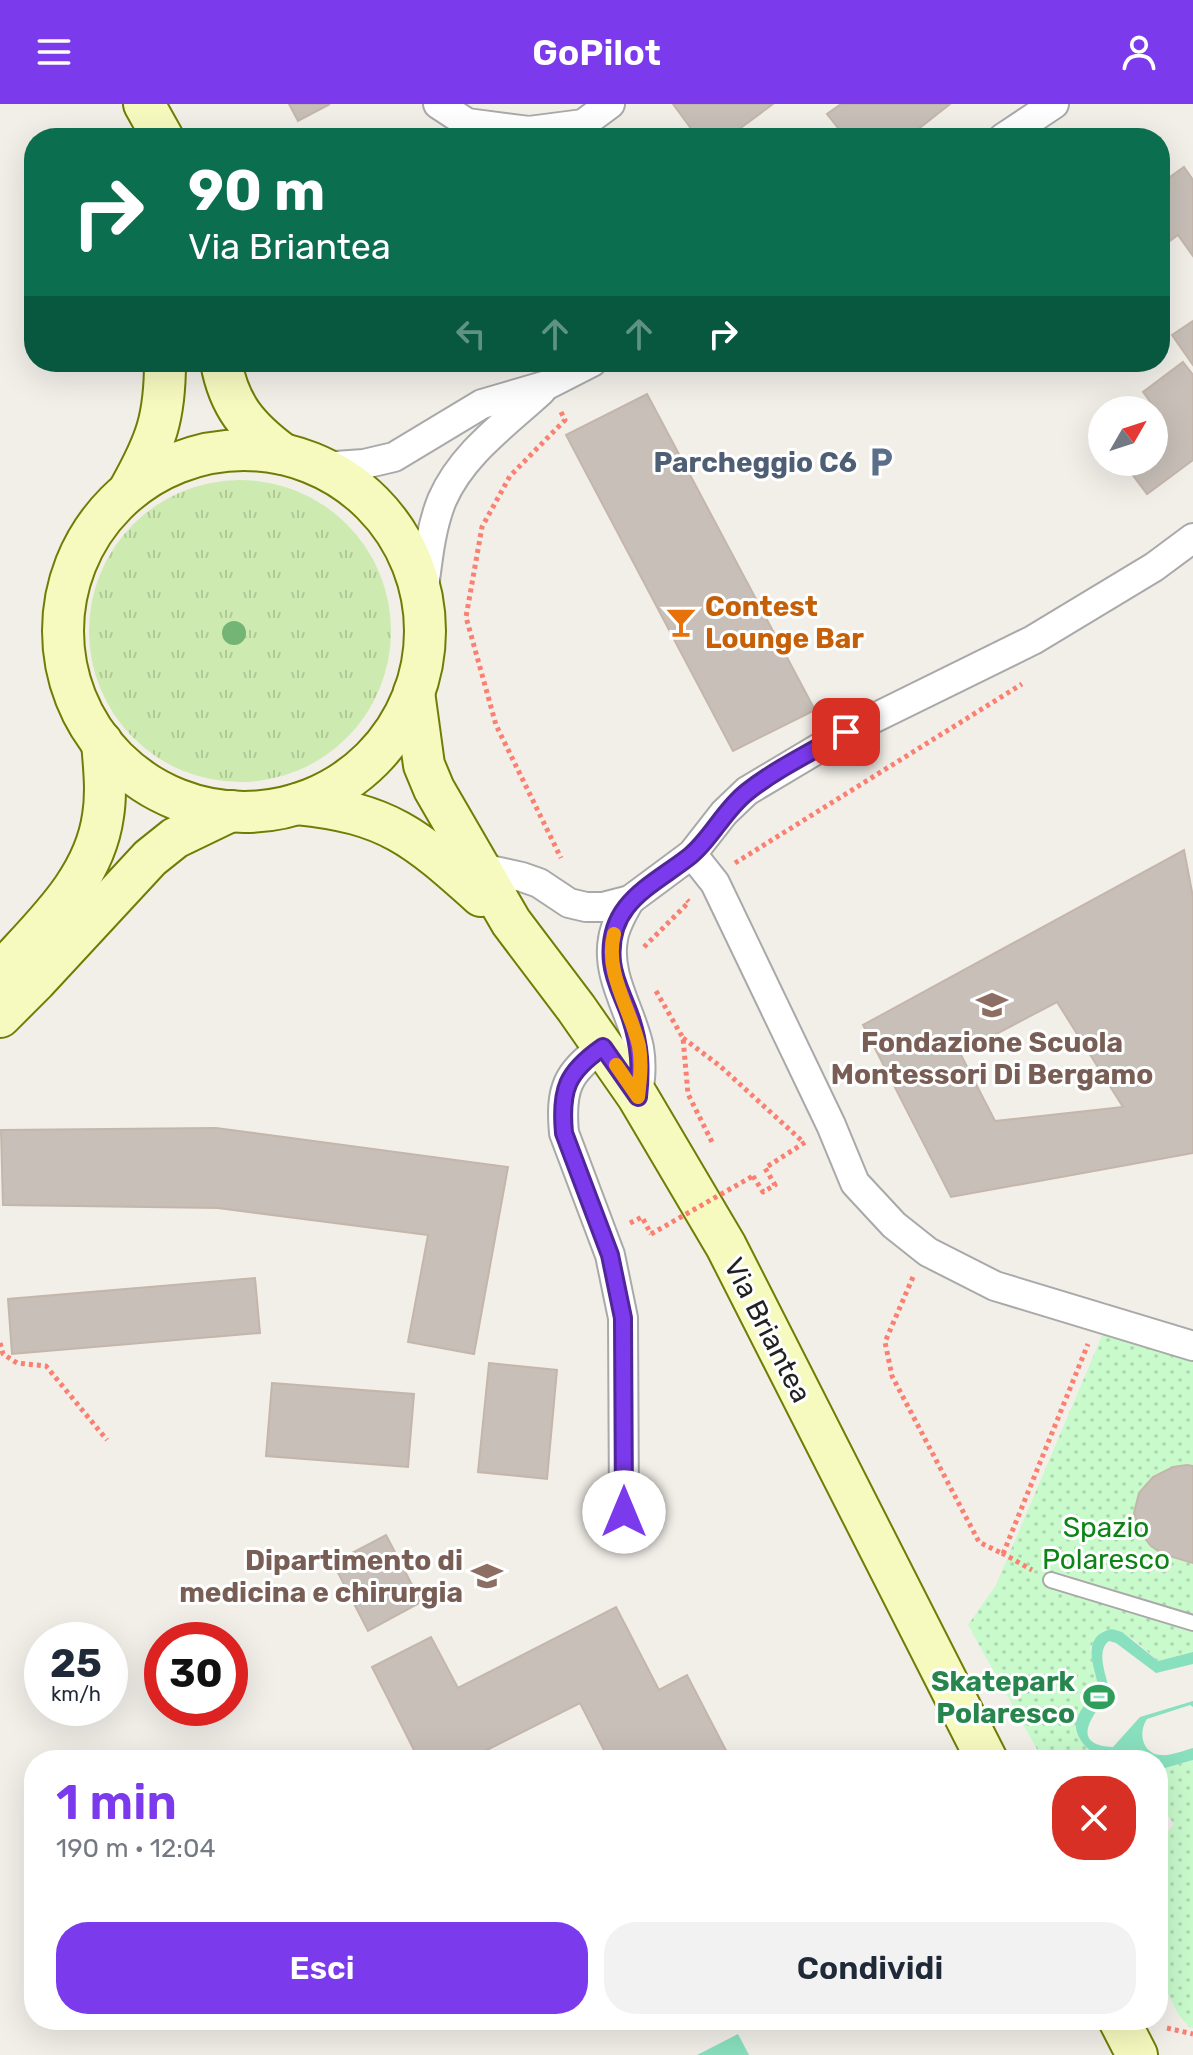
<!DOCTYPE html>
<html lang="it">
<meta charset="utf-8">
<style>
:root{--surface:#fff;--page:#f2f2f3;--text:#1f2937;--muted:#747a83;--accent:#7c3aed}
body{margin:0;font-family:Rubik,sans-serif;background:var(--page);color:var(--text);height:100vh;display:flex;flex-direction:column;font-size:30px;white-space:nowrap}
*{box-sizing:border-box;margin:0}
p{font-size:26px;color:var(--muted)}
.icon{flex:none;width:44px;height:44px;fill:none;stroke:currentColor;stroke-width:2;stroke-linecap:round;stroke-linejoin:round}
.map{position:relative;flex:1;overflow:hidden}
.details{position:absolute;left:24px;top:1646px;width:1144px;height:280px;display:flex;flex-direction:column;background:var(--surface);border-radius:32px;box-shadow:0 8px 32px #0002}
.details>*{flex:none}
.guide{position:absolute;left:24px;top:24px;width:1146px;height:244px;border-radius:32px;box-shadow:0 8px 32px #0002;background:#0b6e4f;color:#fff;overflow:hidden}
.needle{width:52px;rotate:51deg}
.fabs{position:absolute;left:1088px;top:292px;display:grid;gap:16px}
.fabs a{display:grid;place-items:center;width:80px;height:80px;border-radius:50%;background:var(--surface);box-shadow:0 8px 32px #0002;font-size:40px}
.speed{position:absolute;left:24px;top:1518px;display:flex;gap:16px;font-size:40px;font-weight:700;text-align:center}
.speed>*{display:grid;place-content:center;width:104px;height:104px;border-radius:50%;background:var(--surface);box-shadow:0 8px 32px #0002;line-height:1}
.speed small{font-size:20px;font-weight:400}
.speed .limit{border:12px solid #d22;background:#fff;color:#111}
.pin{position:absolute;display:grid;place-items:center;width:68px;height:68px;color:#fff;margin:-34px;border-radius:16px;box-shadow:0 4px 12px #0006}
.me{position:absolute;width:88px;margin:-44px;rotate:0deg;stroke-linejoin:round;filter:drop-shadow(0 0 6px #0008)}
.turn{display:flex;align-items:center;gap:28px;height:168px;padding:0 32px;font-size:36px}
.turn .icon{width:104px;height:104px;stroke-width:2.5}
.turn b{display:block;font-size:56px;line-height:68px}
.lanes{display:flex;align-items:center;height:76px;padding:0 32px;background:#0003;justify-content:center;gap:40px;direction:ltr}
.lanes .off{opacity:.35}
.round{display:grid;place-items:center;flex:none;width:84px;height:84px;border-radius:32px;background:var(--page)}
.overview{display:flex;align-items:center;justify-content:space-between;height:136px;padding:0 32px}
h1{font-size:48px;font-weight:600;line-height:60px;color:var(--accent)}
.button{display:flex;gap:16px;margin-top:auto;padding:16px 32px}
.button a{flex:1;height:92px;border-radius:32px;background:var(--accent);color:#fff;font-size:32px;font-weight:600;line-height:92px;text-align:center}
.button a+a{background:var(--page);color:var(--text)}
header{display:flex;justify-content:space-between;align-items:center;height:104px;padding:0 32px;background:var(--accent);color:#fff;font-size:36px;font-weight:600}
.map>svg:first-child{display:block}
</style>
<header><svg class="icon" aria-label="menu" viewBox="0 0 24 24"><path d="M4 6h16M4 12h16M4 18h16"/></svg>GoPilot<svg class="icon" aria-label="person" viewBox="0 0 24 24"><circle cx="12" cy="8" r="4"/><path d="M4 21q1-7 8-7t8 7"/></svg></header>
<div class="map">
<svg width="1193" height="1951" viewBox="0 0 1193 1951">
<defs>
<pattern id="grass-tufts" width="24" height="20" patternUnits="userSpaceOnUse" patternTransform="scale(2)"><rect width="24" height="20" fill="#cdebb0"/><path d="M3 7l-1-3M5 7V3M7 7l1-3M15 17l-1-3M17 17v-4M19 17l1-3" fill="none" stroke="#b0c997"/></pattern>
<pattern id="park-dots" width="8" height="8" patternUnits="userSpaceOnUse" patternTransform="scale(2)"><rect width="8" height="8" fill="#c8facc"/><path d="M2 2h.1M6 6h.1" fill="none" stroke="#acd6af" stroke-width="1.8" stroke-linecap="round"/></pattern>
</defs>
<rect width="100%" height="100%" fill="#f2efe9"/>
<circle fill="url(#grass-tufts)" cx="240" cy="527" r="151"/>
<g fill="url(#park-dots)">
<path d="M1104 1227 1193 1257V1548L1158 1557C1142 1543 1125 1523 1102 1527L1090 1544 1099 1584 1077 1613 1098 1652 1110 1656H1043L968 1521 996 1481Z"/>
<path d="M1193 1656V1924L1189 1923 1178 1910 1158 1869V1731L1164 1733 1174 1720 1158 1698V1666Z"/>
</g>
<g fill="#88e0be">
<path d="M1112 1525 1122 1528 1158 1557 1193 1548V1560L1156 1569 1116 1539 1109 1537C1095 1547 1107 1573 1110 1589 1096 1607 1066 1641 1113 1643L1140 1613 1193 1597V1603L1190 1601 1147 1615C1138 1628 1142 1649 1160 1651 1170 1652 1183 1647 1193 1644V1656L1158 1666V1656C1130 1656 1094 1662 1079 1633 1076 1627 1075 1621 1077 1615 1080 1604 1092 1593 1099 1584 1094 1561 1080 1532 1112 1525Z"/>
<path d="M738 1930 749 1951H697Z"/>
</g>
<g fill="#c7bfb8" stroke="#c4b6ab" stroke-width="2" fill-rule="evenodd">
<path d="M289 0H330L298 17Z"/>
<path d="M673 0H773L727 34H698Z"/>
<path d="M841 0H950L907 34H846L827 10Z"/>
<path d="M1184 63 1193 76V152L1178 131 1160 144V80Z"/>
<path d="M1193 217V261L1172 231Z"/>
<path d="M1183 258 1193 271V356L1147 390 1123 358H1154V317L1161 312 1143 288Z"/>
<path d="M647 290 815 606 733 647 566 331Z"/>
<path d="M1184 746 1193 793V1049L951 1093 863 921ZM1057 898 1123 1003 995 1017 960 949Z"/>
<path d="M216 1024 508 1063 474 1250 408 1238 428 1131 218 1104 3 1101 1 1026Z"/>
<path d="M255 1174 260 1229 12 1250 8 1195Z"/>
<path d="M489 1259 557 1266 547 1375 478 1368Z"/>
<path d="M272 1279 414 1290 408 1363 266 1352Z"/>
<path d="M1187 1361 1193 1362V1459L1163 1450 1151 1442 1139 1427 1134 1409 1139 1389 1153 1373 1173 1363Z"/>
<path d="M386 1431 421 1498 368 1527 333 1459Z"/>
<path d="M616 1503 659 1586 687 1571 731 1656H609L580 1599 467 1656H419L372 1563 431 1533 458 1584Z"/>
</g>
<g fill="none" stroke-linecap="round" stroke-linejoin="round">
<defs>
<path id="lane" d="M1051 1476 1193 1519"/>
<g id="street">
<path d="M438 0 467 19 529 27 583 20 610 0"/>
<path d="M1003 34 1054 0"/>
<path d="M321 363 364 360 394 353 482 300 547 281 592 258"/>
<path d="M422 499C427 465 429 428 442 396 462 350 505 320 541 287"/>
<path d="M692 750 715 779 831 1021 855 1079 894 1121 928 1148 995 1182 1193 1242"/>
<path d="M477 763 522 773 539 779 569 799 586 803H603L630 796 692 750 724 709 747 687 846 628 1033 536 1154 463 1193 434"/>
<path d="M630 796C623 808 615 821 613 835 606 873 632 908 639 944 642 961 640 977 638 993"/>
<path d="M603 943C567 968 560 985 564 1029L610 1151 623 1214 624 1408"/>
</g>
<g id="secondary">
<path d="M144 0 163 34"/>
<path d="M221 258C229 302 248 324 283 350"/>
<circle cx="244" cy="527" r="181"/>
<path d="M129 386C156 338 165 314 165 258"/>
<path d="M414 588 424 661 434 685 511 818 576 904 638 993 726 1142 987 1656"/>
<path d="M297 700C388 709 415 733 481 792"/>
<path d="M0 869C42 822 94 777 103 712 107 688 104 663 102 638"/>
<path d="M0 913 36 877 150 754 175 734 231 707"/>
<path d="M1119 1916 1137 1951"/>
</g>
</defs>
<use href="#lane" stroke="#a9a9a9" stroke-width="18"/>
<use href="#street" stroke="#a9a9a9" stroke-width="32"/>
<use href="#secondary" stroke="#707d05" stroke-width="44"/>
<g stroke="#fa8072" stroke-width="5" stroke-dasharray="4 4" stroke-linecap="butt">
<path d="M458 258H500"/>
<path d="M561 308 565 316 510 372 482 423 466 513 496 621 561 754"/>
<path d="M735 759 1022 580"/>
<path d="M644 843 689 798 687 796"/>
<path d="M656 887 683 934 688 990 713 1040"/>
<path d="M683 934 720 962 801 1036"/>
<path d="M753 1072 763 1088 775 1081 765 1064 807 1037"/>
<path d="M630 1119 642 1113 651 1130"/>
<path d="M913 1173 885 1238 892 1272 979 1438 1003 1450 1088 1240"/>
<path d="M0 1239 3 1250 17 1259 46 1262 107 1336"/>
<path d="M1002 1449 1032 1466"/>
<path d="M1167 1924 1193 1930"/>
</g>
<use href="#lane" stroke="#fff" stroke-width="14"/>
<use href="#street" stroke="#fff" stroke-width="28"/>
<use href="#secondary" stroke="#f7fabf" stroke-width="40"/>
<path stroke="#fa8072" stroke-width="5" stroke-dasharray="4 4" stroke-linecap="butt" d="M651 1130 753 1072"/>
</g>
<circle fill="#74b475" cx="234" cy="529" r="12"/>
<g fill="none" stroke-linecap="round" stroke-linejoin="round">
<defs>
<path id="route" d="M624 1408 623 1214 610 1151 564 1029C560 985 567 968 603 943L638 993C641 965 640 942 631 915 625 896 614 878 612 858 606 799 652 782 690 752 711 735 724 706 747 688 776 665 813 647 846 628"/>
</defs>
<use href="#route" stroke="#51269a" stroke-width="20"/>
<use href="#route" stroke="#7c3aed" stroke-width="14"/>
<path stroke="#f59e0b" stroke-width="14" d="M614 830C604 869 631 906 639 942 642 959 640 976 638 993L616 961"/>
</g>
<defs>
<symbol id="parking-bare" viewBox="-9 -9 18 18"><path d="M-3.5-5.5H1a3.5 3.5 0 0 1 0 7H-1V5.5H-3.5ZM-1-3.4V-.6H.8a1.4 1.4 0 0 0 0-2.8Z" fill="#5c6f8a" stroke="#fff" stroke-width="2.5" paint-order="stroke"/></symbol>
<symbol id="bar-bare" viewBox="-9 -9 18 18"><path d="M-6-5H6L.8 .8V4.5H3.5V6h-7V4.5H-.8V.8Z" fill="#e8710a" stroke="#fff" stroke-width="2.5" paint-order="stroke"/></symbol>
<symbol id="school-bare" viewBox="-9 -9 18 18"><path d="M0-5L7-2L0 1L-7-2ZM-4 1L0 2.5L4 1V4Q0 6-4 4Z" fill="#8d6e63" stroke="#fff" stroke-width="2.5" paint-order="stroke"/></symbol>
<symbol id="university-bare" viewBox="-9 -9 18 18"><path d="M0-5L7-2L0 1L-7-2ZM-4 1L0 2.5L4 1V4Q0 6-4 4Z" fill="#8d6e63" stroke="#fff" stroke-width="2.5" paint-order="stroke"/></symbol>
<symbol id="stadium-bare" viewBox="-9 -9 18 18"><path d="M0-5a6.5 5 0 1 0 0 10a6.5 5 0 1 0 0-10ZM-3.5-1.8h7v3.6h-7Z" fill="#2e9e5b" stroke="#fff" stroke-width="2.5" paint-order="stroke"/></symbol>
</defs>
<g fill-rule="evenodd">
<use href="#parking-bare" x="859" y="336" width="44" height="44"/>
<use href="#bar-bare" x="659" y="496" width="44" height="44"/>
<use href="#school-bare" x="970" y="879" width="44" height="44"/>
<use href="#university-bare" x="465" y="1450" width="44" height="44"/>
<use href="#stadium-bare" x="1077" y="1571" width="44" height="44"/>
</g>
<g text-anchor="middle" stroke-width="6" stroke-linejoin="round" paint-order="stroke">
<g font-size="28" font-weight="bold" fill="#4e5e75" stroke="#fff" text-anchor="end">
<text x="857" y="368">Parcheggio C6</text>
</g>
<g font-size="28" font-weight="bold" fill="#c56008" stroke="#fff" text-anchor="start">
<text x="705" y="512">Contest<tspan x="705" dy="32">Lounge Bar</tspan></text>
</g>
<g font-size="28" font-weight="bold" fill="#785e54" stroke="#fff">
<text x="992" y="948">Fondazione Scuola<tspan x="992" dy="32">Montessori Di Bergamo</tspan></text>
<text x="463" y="1466" text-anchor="end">Dipartimento di<tspan x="463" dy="32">medicina e chirurgia</tspan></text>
</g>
<g font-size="28" fill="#222" stroke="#fff">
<text transform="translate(768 1226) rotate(63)" y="10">Via Briantea</text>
</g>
<g font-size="28" fill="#0c8416" stroke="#fff">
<text x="1106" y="1433">Spazio<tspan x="1106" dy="32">Polaresco</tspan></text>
</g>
<g font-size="28" font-weight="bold" fill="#27864d" stroke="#fff" text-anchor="end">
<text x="1075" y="1587">Skatepark<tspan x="1075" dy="32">Polaresco</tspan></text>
</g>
</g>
</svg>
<div class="fabs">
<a><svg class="needle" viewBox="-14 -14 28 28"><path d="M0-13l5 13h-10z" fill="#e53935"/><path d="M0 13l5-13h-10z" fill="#747a83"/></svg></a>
</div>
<div class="speed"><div>25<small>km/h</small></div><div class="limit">30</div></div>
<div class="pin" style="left:846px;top:628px;background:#d93025"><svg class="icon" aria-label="arrive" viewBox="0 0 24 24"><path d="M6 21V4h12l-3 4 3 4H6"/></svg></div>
<svg class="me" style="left:624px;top:1408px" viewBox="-20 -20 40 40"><circle r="19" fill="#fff"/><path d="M0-13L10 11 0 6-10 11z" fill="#7c3aed"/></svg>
<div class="guide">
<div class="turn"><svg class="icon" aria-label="right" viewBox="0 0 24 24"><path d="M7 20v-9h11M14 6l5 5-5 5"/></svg><div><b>90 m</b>Via Briantea</div></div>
<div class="lanes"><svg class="icon off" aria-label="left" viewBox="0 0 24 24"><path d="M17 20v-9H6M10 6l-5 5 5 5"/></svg><svg class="icon off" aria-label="ahead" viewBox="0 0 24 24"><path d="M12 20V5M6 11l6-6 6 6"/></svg><svg class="icon off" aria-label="ahead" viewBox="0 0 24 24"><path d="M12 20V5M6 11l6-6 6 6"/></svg><svg class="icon" aria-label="right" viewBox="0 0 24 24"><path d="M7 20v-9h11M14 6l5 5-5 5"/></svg></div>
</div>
<section class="details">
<div class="overview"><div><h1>1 min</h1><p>190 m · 12:04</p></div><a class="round" style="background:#d93025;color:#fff"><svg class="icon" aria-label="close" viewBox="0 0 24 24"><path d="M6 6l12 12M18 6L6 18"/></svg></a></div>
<div class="button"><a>Esci</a><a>Condividi</a></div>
</section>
</div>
